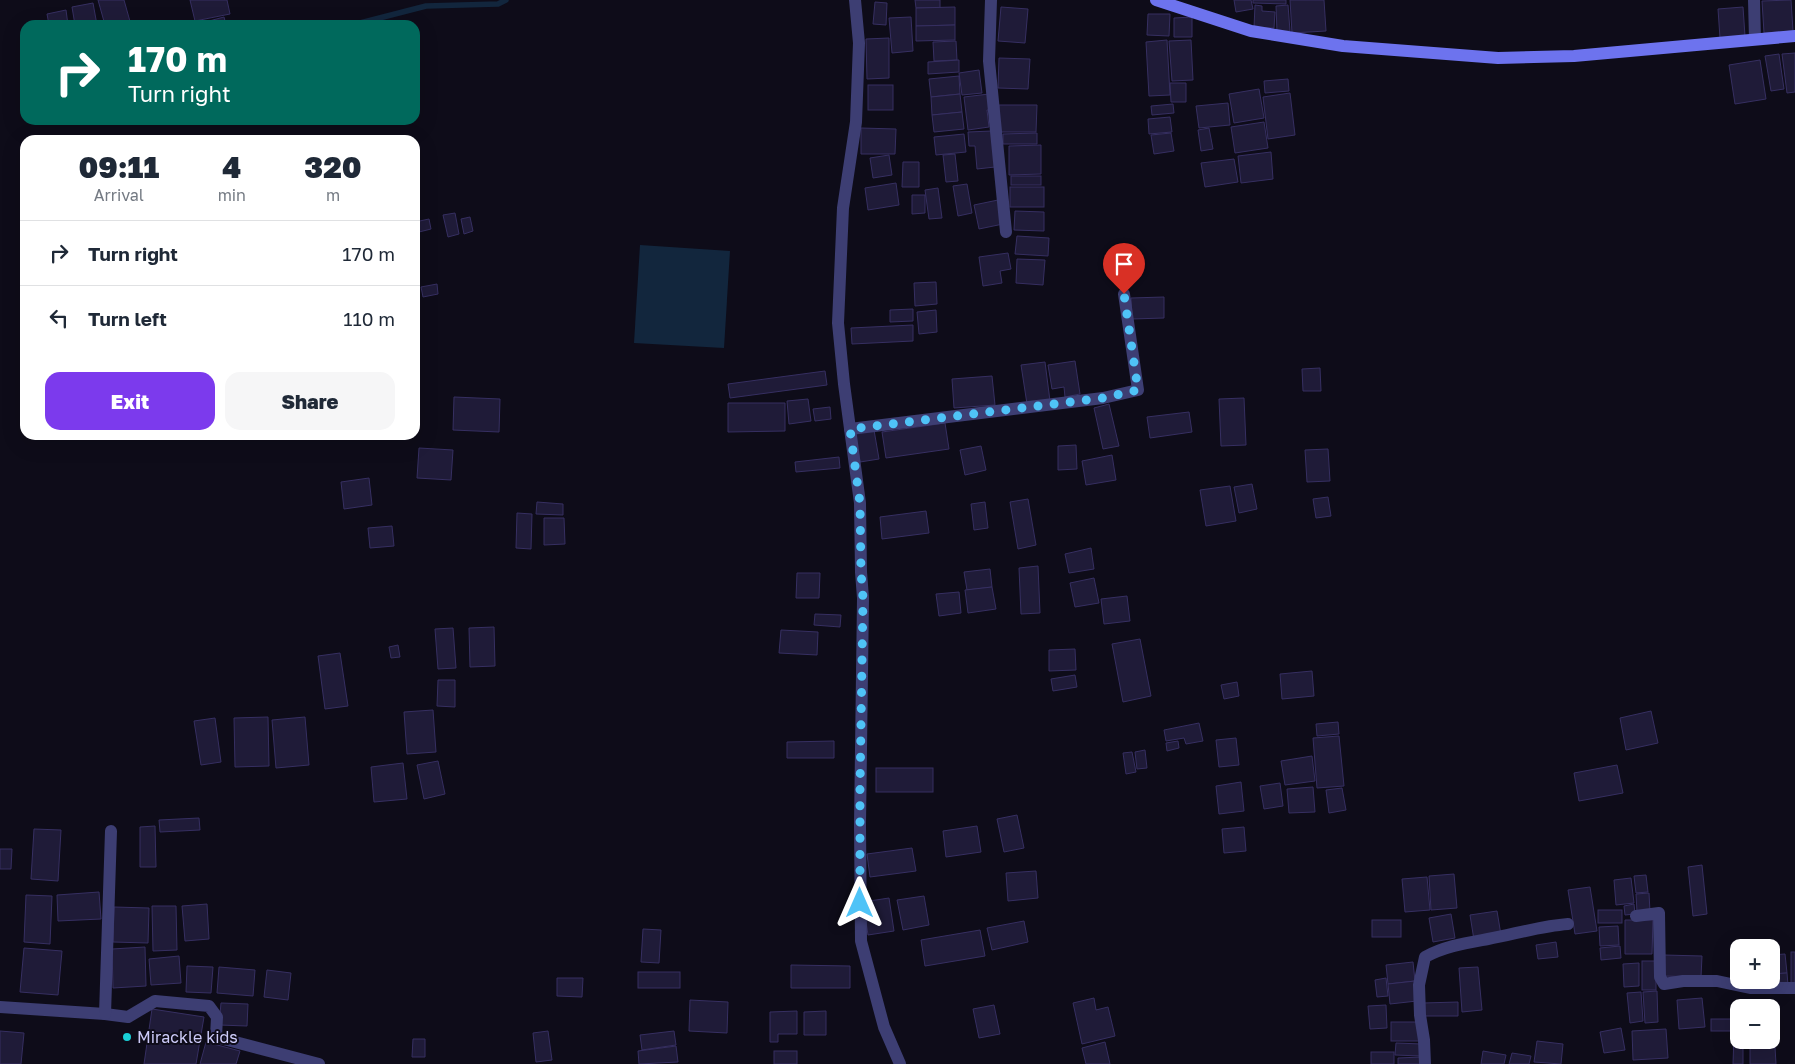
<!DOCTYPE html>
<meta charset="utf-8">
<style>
:root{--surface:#fff;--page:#f6f6f7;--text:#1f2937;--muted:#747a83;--line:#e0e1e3;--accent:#7c3aed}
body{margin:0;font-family:"Golos Text",sans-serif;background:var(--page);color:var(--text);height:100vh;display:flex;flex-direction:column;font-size:19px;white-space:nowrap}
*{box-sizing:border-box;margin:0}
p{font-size:16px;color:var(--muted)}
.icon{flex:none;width:28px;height:28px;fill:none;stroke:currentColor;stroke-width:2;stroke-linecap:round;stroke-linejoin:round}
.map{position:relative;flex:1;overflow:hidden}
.panel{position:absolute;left:20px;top:135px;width:400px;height:305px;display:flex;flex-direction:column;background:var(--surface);border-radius:15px;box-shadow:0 5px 20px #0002}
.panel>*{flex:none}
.hud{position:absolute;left:20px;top:20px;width:400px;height:105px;border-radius:15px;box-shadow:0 5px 20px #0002;background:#00695c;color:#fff;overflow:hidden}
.buttons{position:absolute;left:1730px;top:939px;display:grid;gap:10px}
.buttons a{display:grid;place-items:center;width:50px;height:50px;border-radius:10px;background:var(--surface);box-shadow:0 5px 20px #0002;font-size:25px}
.pin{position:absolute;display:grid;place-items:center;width:42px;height:42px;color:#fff;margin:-51px -21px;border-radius:50% 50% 50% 0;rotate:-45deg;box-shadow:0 0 5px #0007}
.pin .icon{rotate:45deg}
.me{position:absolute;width:55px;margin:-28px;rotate:0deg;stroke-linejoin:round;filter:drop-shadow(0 0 4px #0008)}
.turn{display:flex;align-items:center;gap:18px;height:105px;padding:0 25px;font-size:22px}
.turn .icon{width:65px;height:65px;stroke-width:2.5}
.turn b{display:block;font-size:35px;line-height:42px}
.eta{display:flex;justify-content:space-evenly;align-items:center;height:85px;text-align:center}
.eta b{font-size:30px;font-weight:800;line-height:35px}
.action{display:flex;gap:10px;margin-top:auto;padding:10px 25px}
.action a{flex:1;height:58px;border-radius:15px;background:var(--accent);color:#fff;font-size:20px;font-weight:800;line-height:58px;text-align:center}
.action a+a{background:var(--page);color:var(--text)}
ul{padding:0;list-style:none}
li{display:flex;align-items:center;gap:15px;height:65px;padding:0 25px;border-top:1px solid var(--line)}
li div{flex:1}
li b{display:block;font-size:19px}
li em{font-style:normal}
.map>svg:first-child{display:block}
</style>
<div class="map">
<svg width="1795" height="1064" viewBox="0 0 1795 1064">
<rect width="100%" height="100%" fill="#0e0c19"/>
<path fill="#12263d" d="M640 245 730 251 724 348 634 343Z"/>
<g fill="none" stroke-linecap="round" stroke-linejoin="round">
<path stroke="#12263d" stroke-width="5.5" d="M294 25 360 23 426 6 498 4 506 0"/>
</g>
<g fill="#1f1b38" stroke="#362f61">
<path d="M98 0H124L131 25H105Z"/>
<path d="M190 0H227L230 14 195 21Z"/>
<path d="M915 0H940V8H916Z"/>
<path d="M1234 0H1251L1253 9 1236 12Z"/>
<path d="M1253 0H1286V4L1253 3Z"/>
<path d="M1290 0H1324L1326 31 1292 33Z"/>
<path d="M1791 0 1793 31 1764 33 1762 1Z"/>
<path d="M875 2 887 3 886 25 873 24Z"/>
<path d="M93 3 97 25H75L72 7Z"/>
<path d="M1255 5 1262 6V11L1275 12 1274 28H1254Z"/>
<path d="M1288 5 1290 31 1277 32 1276 6Z"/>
<path d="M955 7V25L916 26V8Z"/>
<path d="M1001 7 1028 9 1025 43 998 41Z"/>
<path d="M1743 7 1745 36 1720 38 1718 9Z"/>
<path d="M66 10 68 25H49L47 14Z"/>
<path d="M1148 14H1170L1169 36 1147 35Z"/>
<path d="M224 17 226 25H194Z"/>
<path d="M911 17 913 51 892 53 889 18Z"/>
<path d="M1192 17V37H1174V18Z"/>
<path d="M955 25V40L916 41V26Z"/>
<path d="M889 38V78L867 79 866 39Z"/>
<path d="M1167 40 1170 95 1149 96 1146 42Z"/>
<path d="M1191 40 1193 80 1172 81 1169 41Z"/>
<path d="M956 41 957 60 934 61 933 42Z"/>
<path d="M1795 53V92L1787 93 1782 54Z"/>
<path d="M1779 54 1784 89 1771 91 1765 56Z"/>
<path d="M999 58 1030 59 1028 89 998 88Z"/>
<path d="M959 60V72L928 74V62Z"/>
<path d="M1760 60 1766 99 1735 104 1729 65Z"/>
<path d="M979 70 982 93 962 95 959 73Z"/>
<path d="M959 76 960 94 931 97 929 79Z"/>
<path d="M1288 79 1289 91 1265 93 1264 81Z"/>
<path d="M1170 83H1186V102H1171Z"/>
<rect x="868" y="85" width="25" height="25"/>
<path d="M1259 89 1264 118 1234 123 1229 94Z"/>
<path d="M1290 93 1295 135 1268 139 1263 97Z"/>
<path d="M960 94 962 112 932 115 931 97Z"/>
<path d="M989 94 991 110H987L989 127 968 130 964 97Z"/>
<path d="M1228 103 1230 125 1199 128 1196 106Z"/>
<path d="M1173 104 1174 113 1152 115 1151 106Z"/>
<path d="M999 105H1037L1036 132H999Z"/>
<path d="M962 112 964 129 934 132 932 115Z"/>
<path d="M1170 117 1172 132 1149 134 1148 119Z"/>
<path d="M1264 122 1268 148 1235 153 1231 127Z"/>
<path d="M861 128 896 129 895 154H861Z"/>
<path d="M1209 128 1213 149 1201 151 1198 130Z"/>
<path d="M992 131 995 167 977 169 975 146H969L968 132Z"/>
<path d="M1037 133V144H1003V134Z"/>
<path d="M1171 133 1174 151 1154 154 1151 135Z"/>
<path d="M964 134 966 152 936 155 934 137Z"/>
<path d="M1041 145V174L1009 175V146Z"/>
<path d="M1271 152 1273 179 1241 183 1238 156Z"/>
<path d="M955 154 958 181 946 182 943 155Z"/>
<path d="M889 155 892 175 873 178 870 158Z"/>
<path d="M1234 159 1238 182 1205 187 1201 163Z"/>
<path d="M903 162H919V187H902Z"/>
<rect x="1011" y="176" width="30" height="9"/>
<path d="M896 183 899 205 868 210 865 188Z"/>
<path d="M967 184 972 213 958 216 953 186Z"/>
<rect x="1010" y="187" width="34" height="20"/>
<path d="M938 188 942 218 929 219 925 190Z"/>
<path d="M912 195H925V213L912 214Z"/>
<path d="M998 200 1003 224 979 229 974 205Z"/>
<path d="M1015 211 1044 212V231L1014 230Z"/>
<path d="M455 213 459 234 448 237 443 215Z"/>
<path d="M470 217 473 231 464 234 461 219Z"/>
<path d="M429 219 431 229 415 233V222Z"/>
<path d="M1017 236 1049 238 1048 256 1015 254Z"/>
<path d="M1008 253 1011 269 1000 271 1002 283 983 286 979 257Z"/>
<path d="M1017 259 1045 260 1043 285 1016 283Z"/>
<path d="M936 282 937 304 915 306 914 283Z"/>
<path d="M437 284 438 294 423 297 421 287Z"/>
<path d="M1164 297V318L1132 319 1131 298Z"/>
<path d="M913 309V321L890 322V310Z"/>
<path d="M936 310 937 332 919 334 917 312Z"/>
<path d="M913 325V341L852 344 851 328Z"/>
<path d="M1075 361 1080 394 1065 397 1064 387 1052 389 1048 365Z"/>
<path d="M1045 362 1050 401 1027 404 1021 365Z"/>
<path d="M1320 368 1321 391H1303L1302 369Z"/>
<path d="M825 371 827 385 730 398 728 384Z"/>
<path d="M992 376 995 405 954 408 952 379Z"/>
<path d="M454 397 500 399 499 432 453 430Z"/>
<path d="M1244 398 1246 445 1221 446 1219 399Z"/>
<path d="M808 399 811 421 789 424 787 401Z"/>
<path d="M728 403H785V431L728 432Z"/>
<path d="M1109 404 1119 446 1103 449 1094 408Z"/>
<path d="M830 407 831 419 815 421 813 409Z"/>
<path d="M1189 412 1192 432 1150 438 1147 417Z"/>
<path d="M945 423 949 449 886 458 882 432Z"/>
<path d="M874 430 879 459 860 462 855 434Z"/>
<path d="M1076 445 1077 469 1058 470V446Z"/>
<path d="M981 446 986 470 965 475 960 450Z"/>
<path d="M419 448 453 450 451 480 417 478Z"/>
<path d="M1328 449 1330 481 1307 482 1305 450Z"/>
<path d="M1112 455 1116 480 1086 485 1082 461Z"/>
<path d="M839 457 840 468 796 472 795 462Z"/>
<path d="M369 478 372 505 344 509 341 482Z"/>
<path d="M1252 484 1257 509 1239 513 1234 487Z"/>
<path d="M1230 486 1236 521 1206 526 1200 490Z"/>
<path d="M1328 497 1331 516 1316 518 1313 499Z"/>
<path d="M1028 499 1036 545 1018 549 1010 502Z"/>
<path d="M537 502 563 504V515L536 514Z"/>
<path d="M985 502 988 528 974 530 971 504Z"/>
<path d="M926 511 929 533 882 539 880 517Z"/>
<path d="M517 513 532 514 531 549 516 548Z"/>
<path d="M544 518H564L565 544 544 545Z"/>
<path d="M392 526 394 546 370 548 368 528Z"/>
<path d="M1091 548 1094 569 1069 573 1065 554Z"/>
<path d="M1038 566 1040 613 1021 614 1019 568Z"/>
<path d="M990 569 992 587 967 590 964 572Z"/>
<path d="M797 573H820L819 598H796Z"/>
<path d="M1094 578 1099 603 1075 607 1070 583Z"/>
<path d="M992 587 996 609 968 613 965 590Z"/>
<path d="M959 592 961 613 939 616 936 594Z"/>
<path d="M1127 596 1130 621 1104 624 1101 599Z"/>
<path d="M815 614 841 615 840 627 814 625Z"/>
<path d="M494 627 495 666 470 667 469 628Z"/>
<path d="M453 628 456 668 438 669 435 629Z"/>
<path d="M781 630 818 632 817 655 779 653Z"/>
<path d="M1140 639 1151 696 1123 702 1112 644Z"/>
<path d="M398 645 400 657 391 658 389 647Z"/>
<path d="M1075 649 1076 670 1049 671V650Z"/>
<path d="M340 653 348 706 325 709 318 656Z"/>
<path d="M1312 671 1314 696 1282 699 1280 674Z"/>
<path d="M1075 675 1077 687 1053 691 1051 679Z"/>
<path d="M438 680H455V707L437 706Z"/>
<path d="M1237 682 1239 696 1224 699 1221 685Z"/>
<path d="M433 710 436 752 407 754 404 712Z"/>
<path d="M1651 711 1658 743 1626 750 1620 718Z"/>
<path d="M268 717 269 766 235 767 234 718Z"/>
<path d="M305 717 309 765 276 768 272 720Z"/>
<path d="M215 718 221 762 201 765 194 721Z"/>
<path d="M1338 722 1339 734 1317 736 1316 724Z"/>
<path d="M1199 723 1203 741 1186 744 1184 738 1166 741 1164 730Z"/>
<path d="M1339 736 1344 786 1317 788 1313 738Z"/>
<path d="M1236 738 1239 765 1219 767 1216 740Z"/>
<path d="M834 741V758H787V742Z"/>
<path d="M1178 741 1179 748 1167 751 1166 743Z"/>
<path d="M1145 750 1147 768 1137 769 1135 752Z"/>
<path d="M1132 752 1136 772 1126 774 1123 753Z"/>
<path d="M1312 756 1315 781 1285 785 1281 761Z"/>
<path d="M438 761 445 794 424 799 417 765Z"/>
<path d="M403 763 407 799 374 802 371 767Z"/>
<path d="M1617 765 1623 793 1579 801 1574 773Z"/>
<rect x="876" y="768" width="57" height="24"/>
<path d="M1241 782 1244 811 1219 814 1216 786Z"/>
<path d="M1280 783 1283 806 1264 809 1260 786Z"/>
<path d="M1313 787 1315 812 1289 813 1287 789Z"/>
<path d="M1342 788 1346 810 1329 813 1326 790Z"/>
<path d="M1017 815 1024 848 1004 852 997 819Z"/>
<path d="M199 818 200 830 160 832 159 820Z"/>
<path d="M155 826 156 867H140V827Z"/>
<path d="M977 826 981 852 946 857 943 831Z"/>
<path d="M1244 827 1246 851 1224 853 1222 829Z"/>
<path d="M34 829 61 830 58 881 31 879Z"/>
<path d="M912 848 916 871 870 877 867 854Z"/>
<path d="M0 849H12L11 869H0Z"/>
<path d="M1702 865 1707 914 1693 916 1688 867Z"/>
<path d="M1036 871 1038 898 1008 901 1006 873Z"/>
<path d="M1454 874 1457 908 1431 910 1429 876Z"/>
<path d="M1646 875 1648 892 1636 893 1634 876Z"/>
<path d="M1427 877 1430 910 1405 912 1402 879Z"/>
<path d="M1631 878 1634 903 1616 905 1614 880Z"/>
<path d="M1590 887 1597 931 1575 934 1568 890Z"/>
<path d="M99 892 101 919 58 921 57 895Z"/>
<path d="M1649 893 1650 912H1637L1636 894Z"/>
<path d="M26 895 52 896 50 944 24 942Z"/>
<path d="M924 896 929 925 903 930 897 900Z"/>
<path d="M889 898 894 931 868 935 863 902Z"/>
<path d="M207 904 209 939 185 941 182 906Z"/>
<path d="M1634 904 1635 914 1625 915 1624 906Z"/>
<path d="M152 906H176L177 950 153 951Z"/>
<path d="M114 907 149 908 148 943 113 942Z"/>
<rect x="1598" y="910" width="24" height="13"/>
<path d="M1497 911 1501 935 1474 940 1470 915Z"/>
<path d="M1451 914 1455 938 1433 942 1429 918Z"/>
<rect x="1372" y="920" width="29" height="17"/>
<path d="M1625 920H1653L1652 954H1625Z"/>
<path d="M1024 921 1028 942 992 950 987 928Z"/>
<path d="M1618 926 1619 945 1600 946 1599 927Z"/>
<path d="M643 929 661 930 659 963 641 962Z"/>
<path d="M980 930 985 956 925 966 921 940Z"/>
<path d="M1556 942 1558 957 1538 959 1536 945Z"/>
<path d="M1620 946 1621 958 1601 960 1600 948Z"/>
<path d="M145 947 146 986 113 988 112 949Z"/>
<path d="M24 948 62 951 58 995 20 992Z"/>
<rect x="1791" y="952" width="4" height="32"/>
<path d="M1785 954 1787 973 1771 974V955Z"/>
<path d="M1664 955 1702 956 1701 977 1663 976Z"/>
<path d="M179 956 181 983 151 985 149 959Z"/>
<rect x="1642" y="961" width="14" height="29"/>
<path d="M1413 962 1415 981 1388 984 1386 965Z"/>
<path d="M1639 963V986L1624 987 1623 964Z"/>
<path d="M791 965 850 966V988H791Z"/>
<path d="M187 966 213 967 211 993 186 992Z"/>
<path d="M219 967 255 970 253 996 217 993Z"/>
<path d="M1478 967 1482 1010 1462 1012 1459 968Z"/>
<path d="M267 970 291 973 288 1000 264 997Z"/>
<rect x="638" y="972" width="42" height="16"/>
<path d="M1787 973 1788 985 1761 987V980H1771V974Z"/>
<path d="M557 978H583L582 997 557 996Z"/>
<path d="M1386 978 1388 996 1377 997 1375 980Z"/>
<path d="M1415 981 1417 1001 1390 1004 1388 984Z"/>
<path d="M1657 991 1658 1022 1645 1023 1643 992Z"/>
<path d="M1641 992 1643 1021 1630 1023 1627 993Z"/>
<path d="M1094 998 1096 1010 1108 1007 1115 1036 1082 1044 1073 1003Z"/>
<path d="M1702 998 1705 1027 1679 1029 1677 1000Z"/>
<path d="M690 1000 728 1002 727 1033 689 1031Z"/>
<path d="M1458 1002V1016H1423V1003Z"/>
<path d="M221 1003 248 1004 247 1026 219 1025Z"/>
<path d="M1768 1003V1008H1752V1004Z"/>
<path d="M994 1005 1000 1034 979 1038 973 1009Z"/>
<path d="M1386 1005 1387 1028 1370 1029 1368 1006Z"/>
<path d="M152 1009 204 1017 196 1064H144Z"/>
<path d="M797 1011V1034H778V1042H770V1012Z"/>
<path d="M826 1011V1035H804V1012Z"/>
<rect x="1711" y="1019" width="28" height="12"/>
<rect x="1391" y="1022" width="29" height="19"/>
<path d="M1771 1023H1773L1774 1042 1748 1044 1747 1040H1771Z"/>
<path d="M1621 1028 1625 1050 1604 1053 1600 1032Z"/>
<path d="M1666 1029 1668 1058 1633 1060 1632 1031Z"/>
<path d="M0 1031 24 1033 21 1064H0Z"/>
<path d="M548 1031 552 1060 536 1062 533 1033Z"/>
<path d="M674 1031 676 1045 642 1050 640 1035Z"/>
<path d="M1734 1035H1739V1040H1743V1064H1733Z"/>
<path d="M413 1039H425V1057H412Z"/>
<path d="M1537 1041 1563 1044 1561 1064 1534 1062Z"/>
<path d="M206 1042 240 1051 236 1064H200Z"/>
<path d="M1105 1042 1110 1064H1086L1082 1048Z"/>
<path d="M1396 1043 1422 1044 1421 1056 1395 1055Z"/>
<path d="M676 1046 678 1062 639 1064 638 1051Z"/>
<path d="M1775 1047 1776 1064H1750V1048Z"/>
<rect x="774" y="1051" width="23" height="13"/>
<path d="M1483 1051 1506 1055 1504 1064H1481Z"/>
<rect x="1371" y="1052" width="23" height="12"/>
<path d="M1512 1053 1531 1056 1529 1064H1509Z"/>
<path d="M1421 1057V1064H1398V1058Z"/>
</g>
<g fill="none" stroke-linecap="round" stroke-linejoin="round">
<g stroke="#3d3e73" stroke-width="12">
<path d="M855 0 859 43 856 122 843 208 838 323 844 384 860 503 861 572 863 598 860 825 861 941 884 1027 900 1064"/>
<path d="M991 0 989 61 1006 232"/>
<path d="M1754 0 1755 39"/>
<path d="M850 429 1103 398 1138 390 1124 294"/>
<path d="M1636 916 1659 913 1660 977 1664 984 1683 981H1717L1750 988H1795"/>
<path d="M0 1007 105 1014 128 1017 155 1001 209 1006 217 1017 216 1037 319 1064"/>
<path d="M105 1014 111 831"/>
<path d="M1425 1064 1424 1040 1420 1015 1419 985 1425 957C1445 946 1466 943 1488 939 1515 934 1541 926 1568 924"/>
</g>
<path stroke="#6d73ee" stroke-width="12" d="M1156 0 1251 31 1343 46 1498 58 1574 56 1795 36"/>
</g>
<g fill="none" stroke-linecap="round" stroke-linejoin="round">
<path stroke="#4fc3f7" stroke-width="9" stroke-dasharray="0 16.2" d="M860 903V789L863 598 861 572 860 503 850 429 1103 398 1138 390 1124 294"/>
</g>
<circle fill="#19d0d7" stroke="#0e0c19" stroke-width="2" cx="127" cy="1037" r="5"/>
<g text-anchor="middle" stroke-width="4" stroke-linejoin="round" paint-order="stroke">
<g font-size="16" fill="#cdcbf9" stroke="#0e0c19" text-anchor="start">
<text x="137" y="1043">Mirackle kids</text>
</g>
</g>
</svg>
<div class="buttons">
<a>+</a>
<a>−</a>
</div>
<div class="pin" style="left:1124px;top:294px;background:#d93025"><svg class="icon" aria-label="arrive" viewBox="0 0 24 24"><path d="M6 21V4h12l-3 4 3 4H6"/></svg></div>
<svg class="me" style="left:860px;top:903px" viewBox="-20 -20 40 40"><path d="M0-17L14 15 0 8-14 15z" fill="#4fc3f7" stroke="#fff" stroke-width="4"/></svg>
<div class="hud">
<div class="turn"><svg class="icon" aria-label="right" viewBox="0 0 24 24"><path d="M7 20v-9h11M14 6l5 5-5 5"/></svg><div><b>170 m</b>Turn right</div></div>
</div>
<section class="panel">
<div class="eta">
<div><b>09:11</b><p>Arrival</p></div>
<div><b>4</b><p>min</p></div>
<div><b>320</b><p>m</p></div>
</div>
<ul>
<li><svg class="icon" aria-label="right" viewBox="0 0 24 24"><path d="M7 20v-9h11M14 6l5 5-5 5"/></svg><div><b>Turn right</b></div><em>170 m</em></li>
<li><svg class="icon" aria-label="left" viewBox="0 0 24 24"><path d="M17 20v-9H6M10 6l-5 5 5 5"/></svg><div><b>Turn left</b></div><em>110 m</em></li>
</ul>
<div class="action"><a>Exit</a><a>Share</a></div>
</section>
</div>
